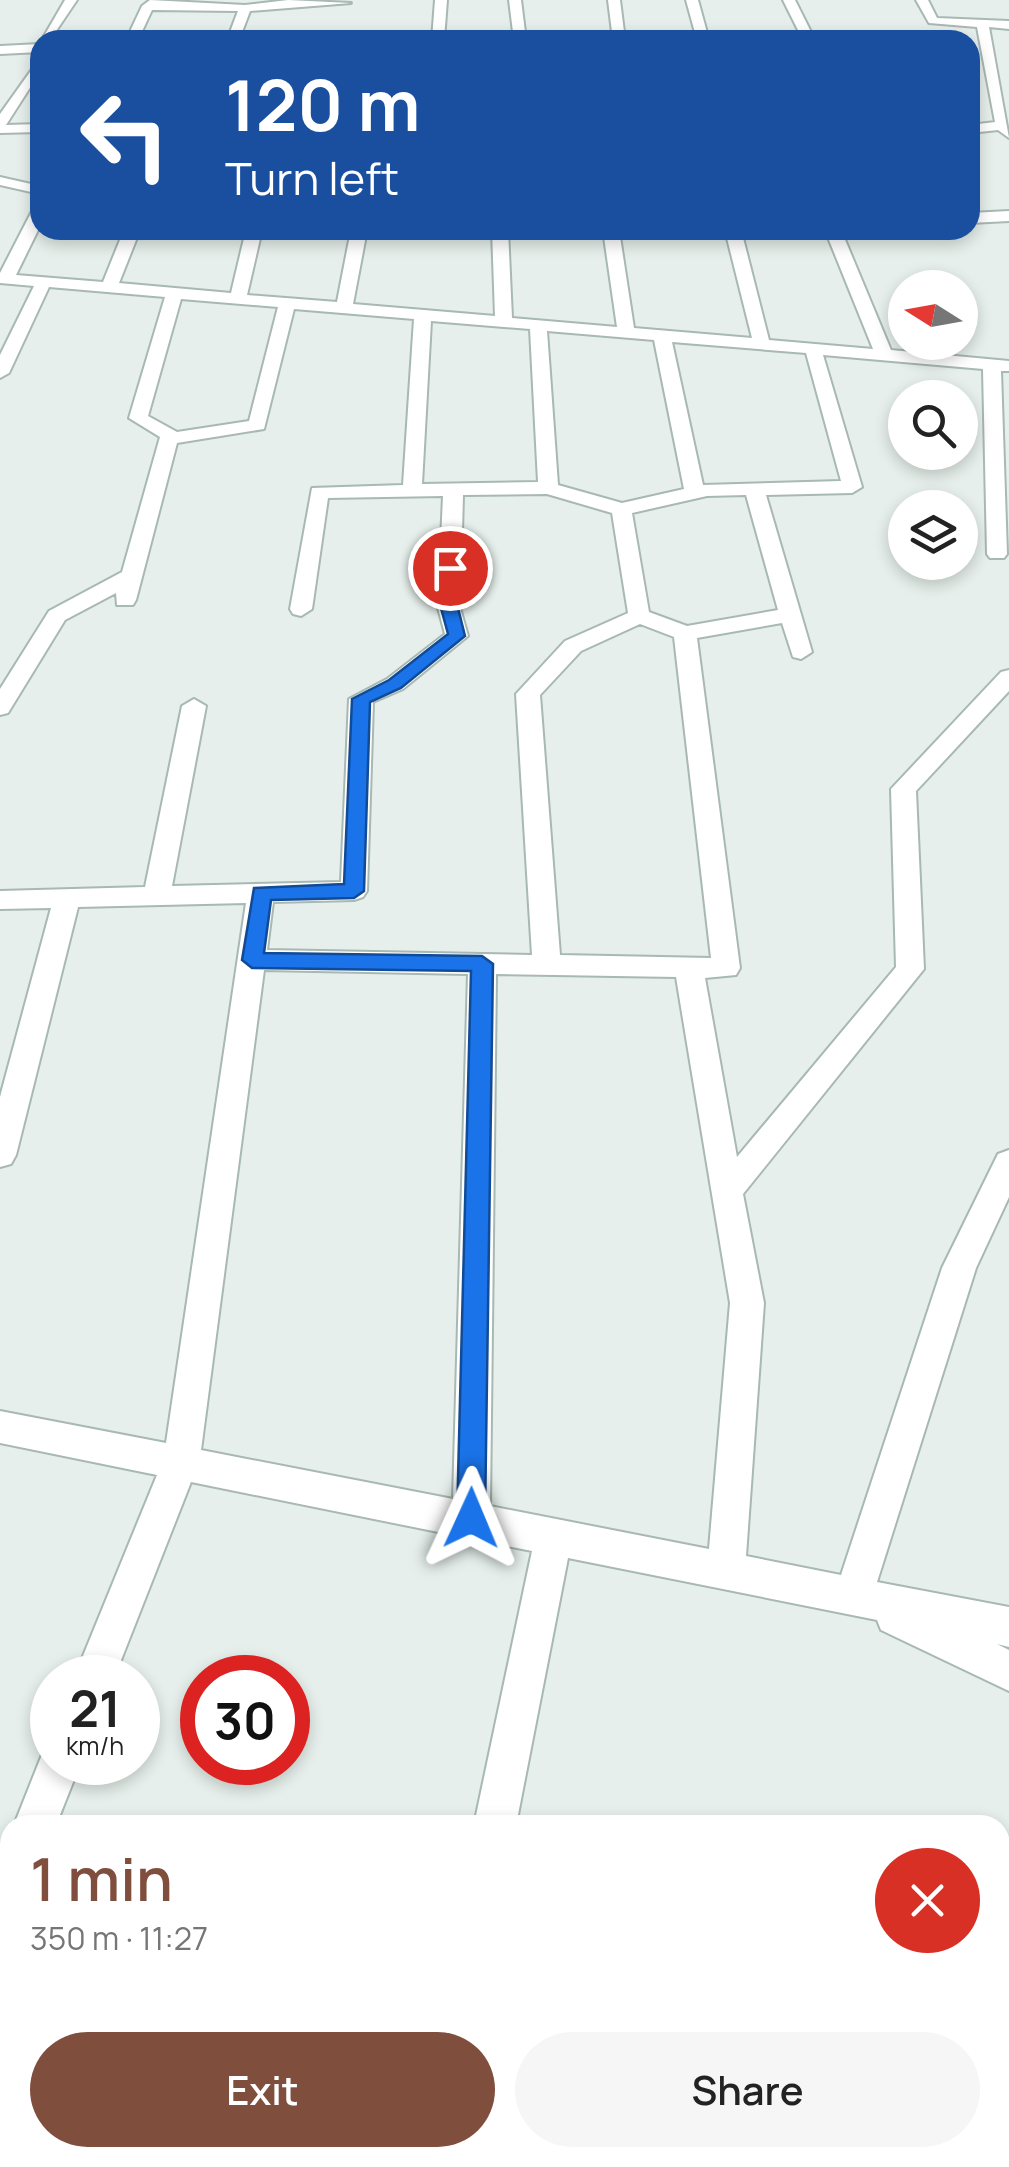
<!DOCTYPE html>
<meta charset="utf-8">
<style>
:root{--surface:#fff;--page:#f6f6f6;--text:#222;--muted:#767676;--accent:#804e3d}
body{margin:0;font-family:Manrope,sans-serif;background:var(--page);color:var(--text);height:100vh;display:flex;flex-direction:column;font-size:38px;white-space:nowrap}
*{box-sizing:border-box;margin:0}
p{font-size:32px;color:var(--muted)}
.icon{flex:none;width:55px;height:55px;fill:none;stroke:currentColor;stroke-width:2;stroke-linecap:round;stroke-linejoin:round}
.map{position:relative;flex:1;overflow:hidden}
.side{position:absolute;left:0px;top:1815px;width:1010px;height:352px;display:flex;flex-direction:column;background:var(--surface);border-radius:30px 30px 0 0;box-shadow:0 5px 15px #0003}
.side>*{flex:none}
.top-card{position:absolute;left:30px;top:30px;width:950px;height:210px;border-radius:30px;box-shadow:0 5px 15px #0003;background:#1a4fa0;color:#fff;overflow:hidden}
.needle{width:65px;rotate:281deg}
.fabs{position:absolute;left:888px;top:270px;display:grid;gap:20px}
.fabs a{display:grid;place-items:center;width:90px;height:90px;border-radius:50%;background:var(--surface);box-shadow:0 5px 15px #0003;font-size:50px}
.speed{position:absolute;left:30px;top:1655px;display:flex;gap:20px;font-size:50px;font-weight:700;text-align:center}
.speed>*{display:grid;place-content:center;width:130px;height:130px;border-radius:50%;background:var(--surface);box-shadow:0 5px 15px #0003;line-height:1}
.speed small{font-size:25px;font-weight:400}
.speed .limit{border:15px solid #d22;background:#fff;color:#111}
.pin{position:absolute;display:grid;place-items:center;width:85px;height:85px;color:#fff;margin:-42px;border:5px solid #fff;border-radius:50%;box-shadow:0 2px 10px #0007}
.me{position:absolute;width:110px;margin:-55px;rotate:1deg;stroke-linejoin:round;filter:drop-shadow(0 0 8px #0008)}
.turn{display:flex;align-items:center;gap:35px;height:210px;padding:0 30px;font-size:45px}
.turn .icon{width:130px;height:130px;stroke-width:2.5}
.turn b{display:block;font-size:70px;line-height:85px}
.round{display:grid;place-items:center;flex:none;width:105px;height:105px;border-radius:52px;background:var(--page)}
.headline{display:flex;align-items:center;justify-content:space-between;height:170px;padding:0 30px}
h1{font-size:60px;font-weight:600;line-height:75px;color:var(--accent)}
.action{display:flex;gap:20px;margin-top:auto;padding:20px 30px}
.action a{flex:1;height:115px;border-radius:60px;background:var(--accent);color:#fff;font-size:40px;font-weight:600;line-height:115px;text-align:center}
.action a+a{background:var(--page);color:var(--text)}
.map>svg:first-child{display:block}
</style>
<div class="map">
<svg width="1009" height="2167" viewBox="0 0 1009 2167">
<rect width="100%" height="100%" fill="#e6efeb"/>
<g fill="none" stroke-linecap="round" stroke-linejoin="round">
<defs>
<g id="minor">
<path d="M65 0H77L50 40 40 43Z"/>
<path d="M150 0 245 5 288 0 351 3 250 11 239 40H227L238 11 152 10 138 40H126L142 6Z"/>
<path d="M435 0H447L444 40H432Z"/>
<path d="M509 0H521L526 40H514Z"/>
<path d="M608 0H620L625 40H613Z"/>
<path d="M686 0H698L709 40H697Z"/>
<path d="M783 0H795L815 40H803Z"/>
<path d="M916 0H928L937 18 1009 21V29L989 27 1009 138 998 130 970 133V125L995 122 977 27 929 23Z"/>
<path d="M319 35 376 36 382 40H314Z"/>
<path d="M40 44V52L0 54V46Z"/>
<path d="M40 58V72L6 125 40 124V132L0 133V114Z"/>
<path d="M970 151 978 156V162H970Z"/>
<path d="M0 177 40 186V194L0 185Z"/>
<path d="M40 206V226L16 275 103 282 124 230H140L119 283 231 293 246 230H262L247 295 337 302 351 230H367L353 304 495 316 492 230H508L512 318 617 327 603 230H619L634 328 752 338 725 230H741L769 340 873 349 825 230H841L891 350 1009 361V371H1001L1007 554 1004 558H990L987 554 983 369 823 355 862 487 852 493 766 495 812 652 801 659 793 657 782 623 697 638 740 968 736 975 705 978 737 1157 896 967 891 789 1001 672 1009 670V691L916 791 924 969 743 1194 764 1303 746 1556 841 1575 942 1268 998 1154 1009 1150V1197L976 1268 877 1582 1009 1607V1647L997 1644 1009 1650V1691L881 1630 877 1620 568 1558 516 1825H474L532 1551 191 1482 114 1678H74L157 1475 0 1443V1411L166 1443 246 903 78 907 16 1155 11 1164 0 1167V1097L51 908 0 909V891L145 887 182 706 194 699 206 706 172 886 341 882 349 699 387 679 445 634 438 608 443 496 328 498 312 609 301 616 293 614 290 609 312 488 403 485 414 319 294 309 264 429 177 443 136 600 133 605H117L116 593 65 620 8 713 0 715V689L49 611 122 572 160 437 129 418 165 297 49 287 9 373 0 378V355L34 286 0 283V273L32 211ZM181 299 278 307 249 421 177 432 148 416ZM431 321 530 329 538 482 422 484ZM547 331 654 340 684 489 622 503 558 485ZM672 342 806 353 841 481 703 485ZM547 494 612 513 628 613 565 641 516 694 532 955 267 950 273 902 354 900 363 897 367 891 373 702 403 689 468 636 460 608 463 495ZM746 495 778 610 687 626 649 612 632 513 707 496ZM640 624 674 637 711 958 560 955 540 695 581 651ZM264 970 468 974 453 1499 201 1450ZM496 974 676 977 730 1303 709 1549 490 1506Z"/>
<path d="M1009 211V221L970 223V213Z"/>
<path d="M52 1744V1762H81L56 1825H14L45 1747Z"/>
<path d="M10 1865V1930L0 1934V1869Z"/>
<path d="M405 2158H453L451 2167H403Z"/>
</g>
</defs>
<use href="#minor" stroke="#a8b8b2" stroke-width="4"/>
<use href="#minor" fill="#fff" fill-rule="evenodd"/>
</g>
<path fill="#1a73e8" stroke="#114b97" stroke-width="2.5" d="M450 564 459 568 458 608 465 636 401 688 370 702 364 891 354 898 271 900 264 953 482 956 493 964 485 1518 481 1527 471 1531 461 1527 457 1518 471 971 252 968 242 960 254 888 344 884 352 699 389 680 448 634 441 608 442 568Z"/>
</svg>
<div class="fabs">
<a><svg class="needle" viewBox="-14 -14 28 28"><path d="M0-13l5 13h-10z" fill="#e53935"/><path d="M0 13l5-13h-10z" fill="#767676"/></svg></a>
<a><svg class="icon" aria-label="search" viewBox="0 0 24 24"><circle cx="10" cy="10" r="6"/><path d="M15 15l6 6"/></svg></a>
<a><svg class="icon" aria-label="layers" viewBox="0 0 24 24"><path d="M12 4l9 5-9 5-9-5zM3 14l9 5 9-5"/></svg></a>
</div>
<div class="speed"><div>21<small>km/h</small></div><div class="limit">30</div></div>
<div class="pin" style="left:450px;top:568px;background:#d93025"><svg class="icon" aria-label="arrive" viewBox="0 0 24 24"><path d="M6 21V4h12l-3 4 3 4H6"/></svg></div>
<svg class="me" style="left:471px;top:1518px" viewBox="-20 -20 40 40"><path d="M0-17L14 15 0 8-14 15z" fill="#1a73e8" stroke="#fff" stroke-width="4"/></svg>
<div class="top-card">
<div class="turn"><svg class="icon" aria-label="left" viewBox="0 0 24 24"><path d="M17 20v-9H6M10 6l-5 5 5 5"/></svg><div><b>120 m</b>Turn left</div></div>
</div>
<section class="side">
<div class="headline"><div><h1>1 min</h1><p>350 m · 11:27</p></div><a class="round" style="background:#d93025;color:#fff"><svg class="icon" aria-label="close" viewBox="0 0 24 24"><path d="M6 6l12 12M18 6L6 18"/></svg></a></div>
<div class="action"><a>Exit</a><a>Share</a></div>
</section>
</div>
